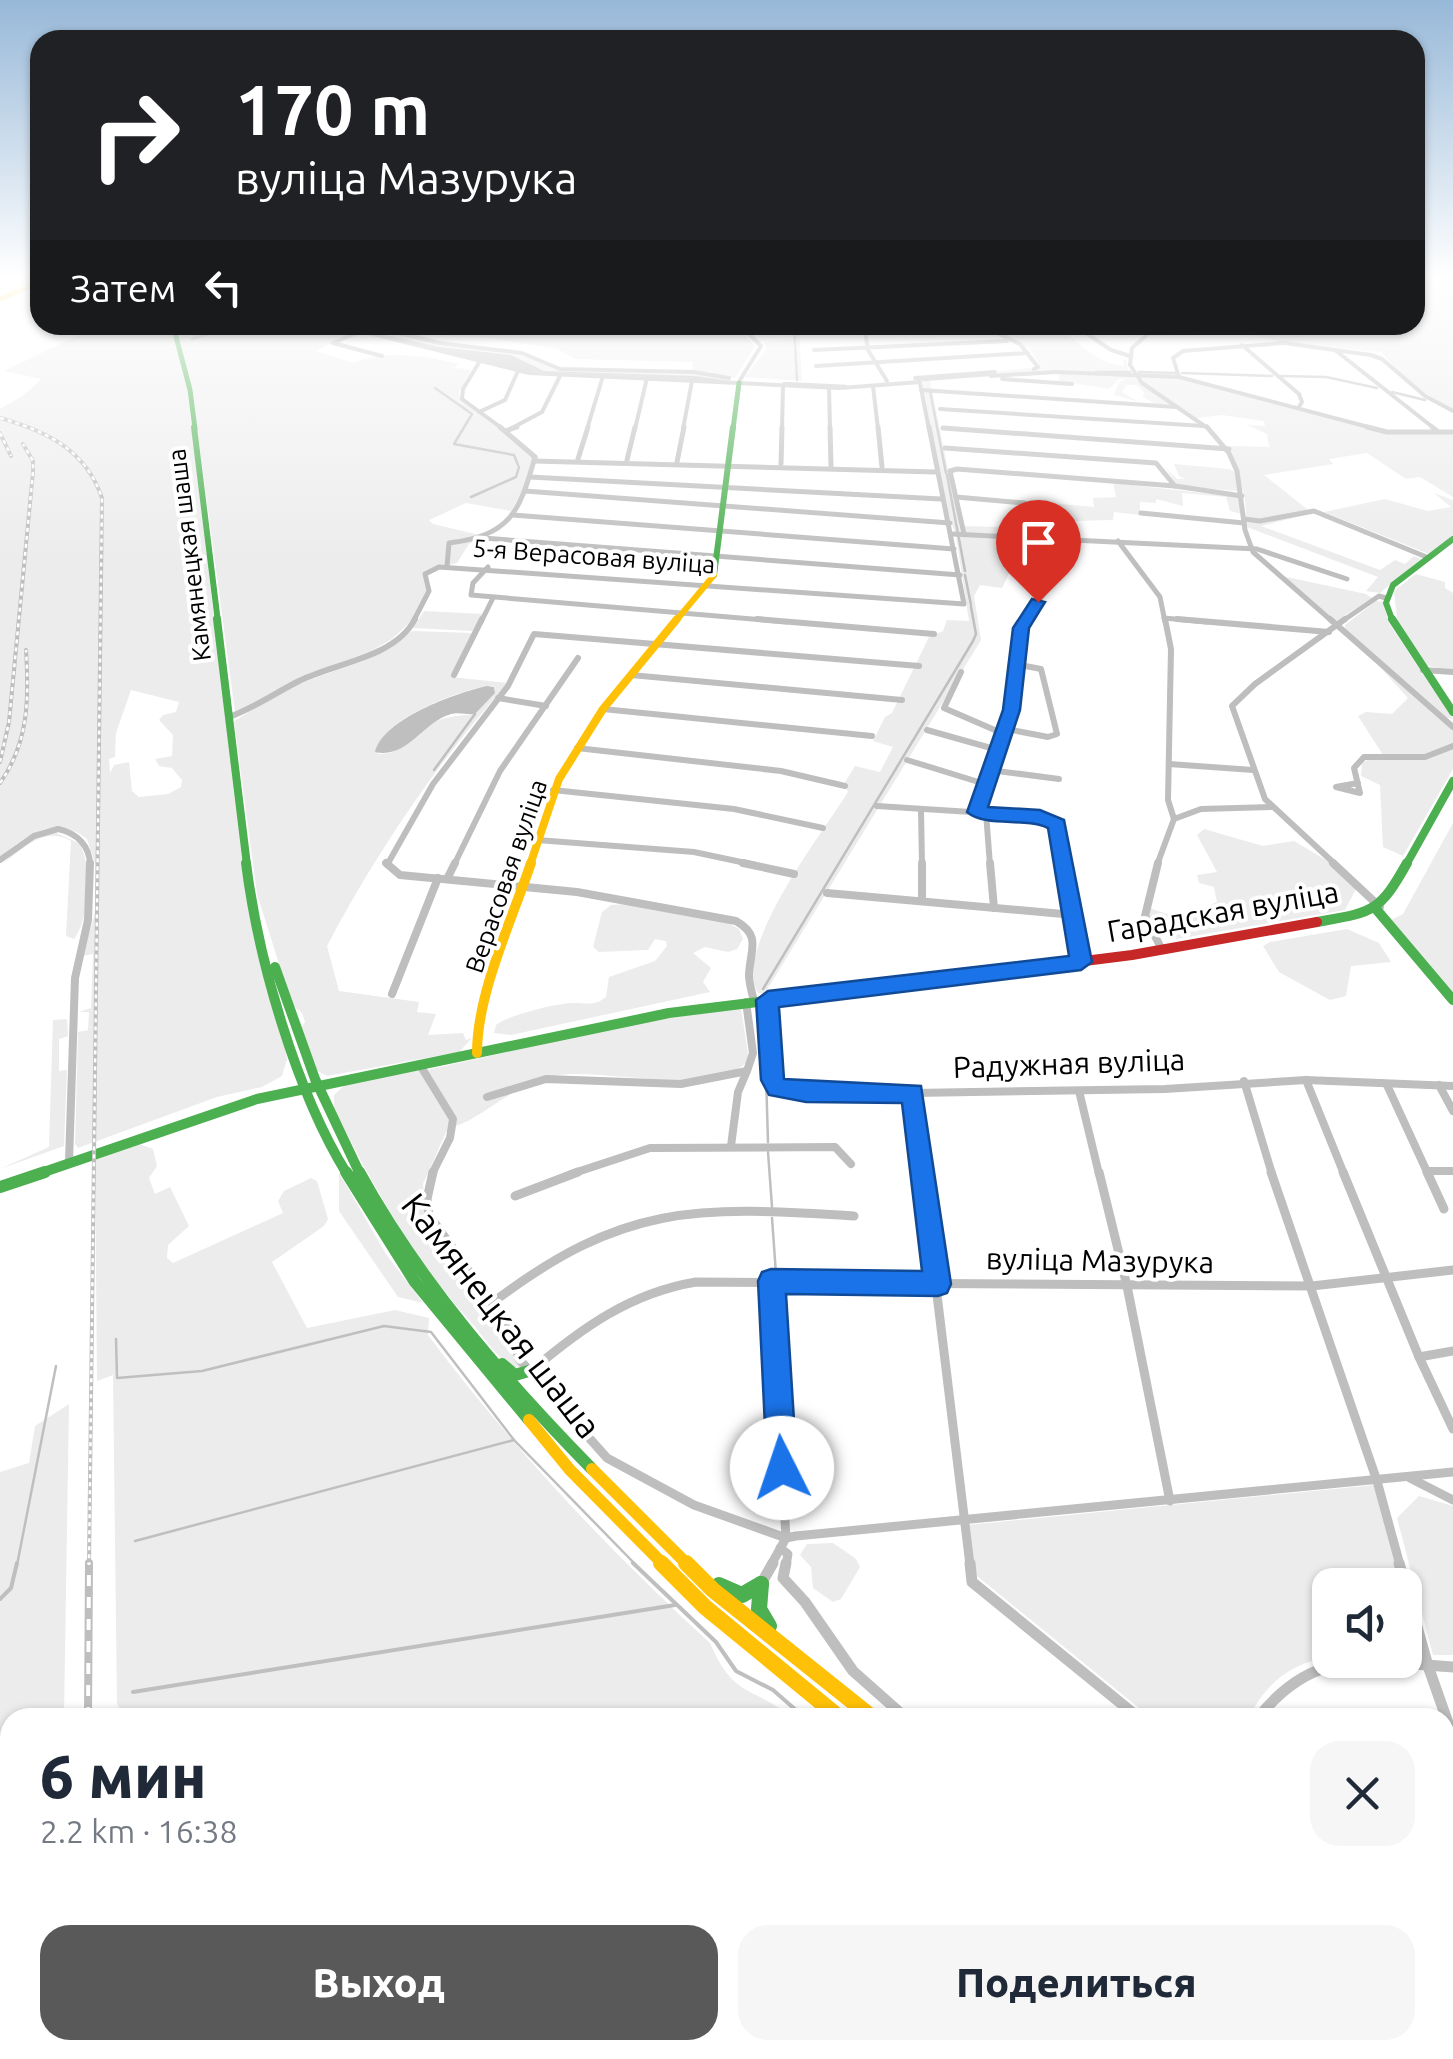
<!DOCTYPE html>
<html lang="ru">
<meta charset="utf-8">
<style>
:root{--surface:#fff;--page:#f6f6f7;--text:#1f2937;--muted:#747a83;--accent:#595959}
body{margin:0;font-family:Ubuntu,sans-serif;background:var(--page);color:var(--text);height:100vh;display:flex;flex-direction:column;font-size:38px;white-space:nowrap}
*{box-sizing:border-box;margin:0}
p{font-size:32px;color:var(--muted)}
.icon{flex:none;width:55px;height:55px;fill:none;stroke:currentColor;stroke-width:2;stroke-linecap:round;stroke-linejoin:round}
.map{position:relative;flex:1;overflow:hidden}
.side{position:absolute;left:0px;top:1708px;width:1455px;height:352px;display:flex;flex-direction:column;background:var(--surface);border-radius:30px 30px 0 0;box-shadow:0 2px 8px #0004}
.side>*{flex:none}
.guide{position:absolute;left:30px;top:30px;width:1395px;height:305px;border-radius:30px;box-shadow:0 2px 8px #0004;background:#202124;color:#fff;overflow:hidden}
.buttons{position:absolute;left:1312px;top:1568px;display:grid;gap:20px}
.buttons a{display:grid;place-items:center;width:110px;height:110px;border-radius:20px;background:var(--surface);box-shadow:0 2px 8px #0004;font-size:50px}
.pin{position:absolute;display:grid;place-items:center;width:85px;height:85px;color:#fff;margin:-102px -42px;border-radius:50% 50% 50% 0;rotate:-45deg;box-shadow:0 0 10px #0007}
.pin .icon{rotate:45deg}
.me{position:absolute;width:110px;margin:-55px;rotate:356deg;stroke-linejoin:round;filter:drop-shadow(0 0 8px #0008)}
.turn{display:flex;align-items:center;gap:35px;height:210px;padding:0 40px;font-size:45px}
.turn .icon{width:130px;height:130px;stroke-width:2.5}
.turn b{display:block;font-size:70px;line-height:85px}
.then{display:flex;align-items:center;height:95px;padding:0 40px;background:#0003;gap:20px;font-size:38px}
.round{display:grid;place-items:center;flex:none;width:105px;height:105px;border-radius:30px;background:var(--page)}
.overview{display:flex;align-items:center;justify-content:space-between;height:170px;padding:0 40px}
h1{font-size:60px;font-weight:800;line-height:75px}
.action{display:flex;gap:20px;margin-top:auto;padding:20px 40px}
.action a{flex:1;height:115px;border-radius:30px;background:var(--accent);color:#fff;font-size:40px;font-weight:800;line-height:115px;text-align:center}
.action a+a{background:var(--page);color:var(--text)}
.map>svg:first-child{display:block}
</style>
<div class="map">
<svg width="1453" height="2059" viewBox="0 0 1453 2059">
<rect width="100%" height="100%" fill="#fff"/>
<g fill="#ececec" fill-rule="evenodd">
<path d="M1415 276H1453V409C1425 396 1400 377 1382 352L1283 343 1251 334 1147 336 1160 325H1415Z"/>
<path d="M99 325H171L187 389 233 778 287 1059 282 1076 262 1087 217 1097 78 1148 75 1144 78 1032 88 1030 89 1012H79L91 1008 93 954 82 956 95 913 96 866 87 839C55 813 26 836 0 857V409L24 395 41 379 4 371ZM131 690 179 702 176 712 163 715 159 720 173 735 172 756 155 759 159 766 172 768 182 780 181 787 168 794 139 797 132 791 129 762 114 765 110 773 109 759 115 757 116 733Z"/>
<path d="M175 325H365L316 351 353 363C385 349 425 356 459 364L455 368 471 370 459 392 460 399 528 448 533 456 523 490 511 511 466 503 429 520 433 524 484 536 469 544 457 563 425 571 428 588 410 622 392 639 371 651 297 680 252 707 235 712 192 389Z"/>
<path d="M411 325H735L755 346 735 378 702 374 737 382 525 372 364 330 374 328 430 342 523 355 558 370 696 372 692 370 693 362 575 359 557 349 484 337 449 336Z"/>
<path d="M793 325H799L802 381 745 377 766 350 765 342 793 339Z"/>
<path d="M983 325H1049C1078 336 1092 364 1124 366L1123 359 1127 360 1128 373 1170 404H1155L1143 397 1144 392 1137 385H1127L1122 392 1139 402 1114 395 1119 382 1127 379H1119L1109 389 1059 381V372L930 380 961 533H955L943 499 922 379 1041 367 1030 349Z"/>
<path d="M1133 371 1176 372 1178 378 1391 434 1453 433V497L1420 477 1406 479 1367 453 1329 459 1333 464 1264 475 1312 513 1261 526 1380 570 1395 560 1405 564 1414 556 1421 559 1380 593 1366 591 1378 577 1247 527 1245 498 1230 446 1269 447 1267 434 1247 425 1265 426 1264 421 1222 415 1197 418 1146 384Z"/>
<path d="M1174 464 1229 469 1235 472 1237 491 1178 486 1165 467 1177 479H1185L1179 476Z"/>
<path d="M1113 483 1239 497 1241 514 1230 511 1226 497 1182 493 1183 506 1156 499V503L1140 502V515L1114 512 1113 520 1070 521 1064 525 1065 530H1044L1043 537 966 534 964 526 1038 528 1039 502 1094 507 1093 498 1116 497Z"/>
<path d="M1434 493 1453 500V536L1429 554 1324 512 1385 499 1428 511 1451 507Z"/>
<path d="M956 536 1036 539 1034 551 1026 550 1020 566 1013 565 1002 588 980 585 974 596 981 640 765 993H758C731 950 824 831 848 792L844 784 855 766 880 772 893 747 873 741 885 717 892 713 929 637 943 631 947 620 969 621Z"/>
<path d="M1416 574 1445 582V588L1453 593V671L1425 665 1397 619 1394 591Z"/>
<path d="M1282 576 1366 594 1372 598 1336 621Z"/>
<path d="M1376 601 1383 602 1389 623 1453 719 1446 717 1345 629V625Z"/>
<path d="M424 611 483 614 473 631 413 628Z"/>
<path d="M412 631 472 633 451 677 508 683C438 761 376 853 327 946L339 991 419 1002 417 1012 436 1014 428 1035 463 1033 466 1040 472 1038 459 1052 327 1076 314 1069 301 1028 305 1022 302 1013 292 1005 257 894 234 721 290 687 363 661ZM494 686 495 693 475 714C457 716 444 716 427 726 407 738 405 754 378 754 380 748 380 742 383 738 398 714 467 686 494 686Z"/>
<path d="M1379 666 1453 730V769L1403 856 1383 847 1380 785 1361 776 1362 762 1383 755 1358 716 1366 712 1392 714 1408 698Z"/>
<path d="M1453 823V994L1391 920 1403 914Z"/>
<path d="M1204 829 1263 846 1294 841 1326 860 1356 889 1345 910 1176 939 1167 926 1154 925 1147 918 1151 908C1178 921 1191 913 1217 902L1214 887 1199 883 1197 875 1217 872 1197 835Z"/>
<path d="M54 832 79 843C93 865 90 918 74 939L66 936 71 841C43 825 22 850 0 866L31 838Z"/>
<path d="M626 904 728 923 739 929 743 939 737 949 728 952 705 947 693 953 711 968 703 982 710 992 511 1035 494 1033 496 1025C508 1015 560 1002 576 1003 588 1003 595 1006 606 997L609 977 655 961 667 946 666 941 655 939 648 950 599 952 593 947 602 912 611 905Z"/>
<path d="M1347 929 1379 943 1391 962 1351 966 1346 996 1330 1000 1279 972 1263 946 1270 942Z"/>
<path d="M741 1008 749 1060C713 1100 599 1066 554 1076 521 1083 500 1102 473 1118 464 1124 454 1125 446 1132L423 1184 426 1214 508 1331 512 1353 525 1370C499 1365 487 1340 470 1321 412 1258 373 1185 334 1109V1095L347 1083 424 1067 427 1070C529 1048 634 1020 741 1008Z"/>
<path d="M67 1019 68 1036 59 1039V1071L67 1070 64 1146 0 1169 49 1147 53 1020Z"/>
<path d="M139 1144 153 1149 157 1166 149 1178 155 1194 170 1187 189 1226 168 1245 167 1258 173 1263 283 1213 278 1201 284 1191 311 1178 317 1181 328 1219 324 1226 272 1262 307 1328 395 1310 429 1318 428 1335C512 1447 606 1548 710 1643 734 1699 752 1685 791 1717H125L117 1704 113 1375 97 1381 95 1158Z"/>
<path d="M339 1173 386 1254 423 1303 398 1297 339 1211Z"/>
<path d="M69 1404 64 1717 10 1718V2050H50L51 2059H0V1472L29 1463 35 1426Z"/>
<path d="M1375 1485 1401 1585H1330V1657C1291 1663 1267 1682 1249 1717H1150L977 1576 967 1525Z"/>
<path d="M1419 1496 1453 1506V1655H1433L1397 1518Z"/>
<path d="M833 1543 856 1559 860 1567 841 1599 833 1602 813 1588 811 1567 800 1555 807 1544Z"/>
<path d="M345 2050H1026L1022 2059H351Z"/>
</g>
<g fill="#bfbfbf">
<path d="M366 331 440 347 511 355 544 371 696 376 731 381 527 371Z"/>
<path d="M487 686 494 687 495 693 475 714C467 715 459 712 451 714 421 723 408 759 375 752 383 719 455 693 487 686Z"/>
</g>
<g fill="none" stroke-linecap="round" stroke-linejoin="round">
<g stroke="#bfbfbf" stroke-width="2.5">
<path d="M167 325 170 331"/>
<path d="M346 325 359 328"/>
<path d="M794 325 797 380"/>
<path d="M118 327 124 325"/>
<path d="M192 339 234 325"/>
<path d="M1096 372H1130"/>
<path d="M1139 372 1175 373"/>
<path d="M1182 373 1272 376"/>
<path d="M1281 376 1326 377 1377 388"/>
<path d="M923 380 988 375"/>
<path d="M784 383 846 386"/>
<path d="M435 388 472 414 454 444 514 455 518 465"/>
<path d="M930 391 946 473"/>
<path d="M1392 392 1425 400"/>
<path d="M947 475 965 571"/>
<path d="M471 497 516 477 519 467"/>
<path d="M965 575 971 605"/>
<path d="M434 770 475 714"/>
<path d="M763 989 973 641 976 634 971 607"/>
<path d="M764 1008 768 1142"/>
<path d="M768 1152 772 1207"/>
<path d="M772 1218 776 1274"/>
<path d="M777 1287 781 1343"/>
<path d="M116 1339 117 1378 202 1371 384 1326 431 1332 514 1440 636 1565"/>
<path d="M135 1541 514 1440"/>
<path d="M17 1565 56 1366"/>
</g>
<g stroke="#bfbfbf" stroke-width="4">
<path d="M633 1563 716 1642 736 1671 773 1690 805 1718"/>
<path d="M0 1599 11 1588 17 1563"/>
<path d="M133 1692 675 1605"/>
<path d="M498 2056 505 2050"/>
</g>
<g stroke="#bebebe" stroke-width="4">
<path d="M367 325 439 343 522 353 560 369 693 372 729 378"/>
<path d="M740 325 761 346 740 380"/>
<path d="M864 325 868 350 887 381"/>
<path d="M980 325 1020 344 1038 367 1034 369"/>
<path d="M1070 325 1155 327"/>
<path d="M1158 325 1132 348 1130 365 1142 383 1209 429"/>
<path d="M1077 327 1111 350 1130 356"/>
<path d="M813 333 983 327"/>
<path d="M1242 345 1299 394 1302 402 1298 408"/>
<path d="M814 350 1007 341"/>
<path d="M1335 350 1435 429"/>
<path d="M382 356 333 343 361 331 529 373 840 388 920 382"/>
<path d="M480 361 463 389 462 399 503 429"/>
<path d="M816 366 1028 353"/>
<path d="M991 376 1056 372 1179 377 1376 429"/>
<path d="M1179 377 1173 358 1183 351 1284 343 1371 355 1382 359 1425 396 1453 411"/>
<path d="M915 378 995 372"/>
<path d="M919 378 929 429"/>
<path d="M1002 379 1072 384"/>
<path d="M873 386 878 429"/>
<path d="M829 388 830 429"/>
<path d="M921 390 1176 407"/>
<path d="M940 409 1204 426"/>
<path d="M479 412 505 400 518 371"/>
<path d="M943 428 958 429"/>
<path d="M510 429 542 412 561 374"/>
<path d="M587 429 603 376"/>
<path d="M635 429 647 378"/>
<path d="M683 429 692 381"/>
<path d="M782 429 783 386"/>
</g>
<g stroke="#bebebe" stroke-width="5">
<path d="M500 427 535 457"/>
<path d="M830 427 831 466"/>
<path d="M878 427 882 467"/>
<path d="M1207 427 1229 453 1237 471 1245 530 1253 552 1333 622"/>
<path d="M1367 427 1387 432H1453"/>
<path d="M1432 427 1437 431"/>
<path d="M943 428 1229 449"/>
<path d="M505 431 517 427"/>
<path d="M945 448 1156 463 1175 486"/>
<path d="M578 459 588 427"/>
<path d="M627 460 635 427"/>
<path d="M534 461 935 472"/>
<path d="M677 462 684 427"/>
<path d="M781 464 782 427"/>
<path d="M530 477 941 499"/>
<path d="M525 491 950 523"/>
<path d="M956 497 1025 503"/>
<path d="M1141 513 1244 523"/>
<path d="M513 515 954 549"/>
<path d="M1244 519 1260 521 1314 511 1429 558"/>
<path d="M952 534 1257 549 1347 579"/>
<path d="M964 534 950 471 957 469 1175 486 1242 496"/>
<path d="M483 538 960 575"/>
<path d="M1118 541 1160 597 1165 622"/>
<path d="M447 566 449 543C510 535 519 514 535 457"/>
<path d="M488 567 473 583 471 595 787 622"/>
<path d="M1164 618 1207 622"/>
<path d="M413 622 429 591 425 574 439 567 964 604 929 427"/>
<path d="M481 622 493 598"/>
<path d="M1025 622 1048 587 1060 538"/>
<path d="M1341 622 1379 596 1386 598"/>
</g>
<g stroke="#bebebe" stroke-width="6">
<path d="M757 619 934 634"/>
<path d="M1177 619 1329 632"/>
<path d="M1330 619 1453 727"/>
<path d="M1423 670 1453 672"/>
<path d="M961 672 944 708 1004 734"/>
<path d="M454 675 482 619"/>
<path d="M631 675 902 700"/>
<path d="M498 698 546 706"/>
<path d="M603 709 872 736"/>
<path d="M229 717C254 708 275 693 299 681 334 663 395 658 415 619"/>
<path d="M1006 729 1048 737 1057 734 1041 669 1020 665"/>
<path d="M927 730 998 750"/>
<path d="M577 748 781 771 845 786"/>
<path d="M907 760 985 784"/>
<path d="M1169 764 1253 770"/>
<path d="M990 770 1059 779"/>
<path d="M1358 783 1336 787 1360 793 1354 768 1364 757H1425L1453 746"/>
<path d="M553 790 734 809 823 828"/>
<path d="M877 806 1035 816 1054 821 1060 831 1066 865"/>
<path d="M921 809 922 865"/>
<path d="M977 812 1012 710 1021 628 1027 619"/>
<path d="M986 813 990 865"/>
<path d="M1174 819 1201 809 1273 807"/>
<path d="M537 840 694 852 755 865"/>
<path d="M0 860 34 836 58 829C77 833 90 846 90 865"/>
<path d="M387 865 433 784 508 686 534 634 919 666"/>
<path d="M454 865 500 771 578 658"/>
<path d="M1157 865 1174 819 1168 800 1171 649 1165 619"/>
<path d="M1336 865 1265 799 1232 706 1255 684 1345 619"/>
</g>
<g stroke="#bebebe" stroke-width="8">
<path d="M386 863 400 875 577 892 736 921C762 936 750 950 749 975 749 983 752 993 754 1001"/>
<path d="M743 863 794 874"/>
<path d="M922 863V901"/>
<path d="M990 863 994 908"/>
<path d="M1065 863 1081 962"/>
<path d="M1158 863 1145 916 1162 950"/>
<path d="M1333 863 1380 907"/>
<path d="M447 879 455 863"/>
<path d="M827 893 1074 915"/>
<path d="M392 994 438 878"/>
<path d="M767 1000 773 1080 783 1090 913 1093 1165 1089 1306 1080 1453 1086"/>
<path d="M420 1065 453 1119 450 1138 432 1174"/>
<path d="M1306 1080 1344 1174"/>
<path d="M1244 1081 1272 1174"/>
<path d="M1387 1085 1428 1174"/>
<path d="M1439 1085 1453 1111"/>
<path d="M1079 1091 1099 1174"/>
<path d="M913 1093 923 1174"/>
<path d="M487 1097 546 1079 681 1084 747 1071 753 1053 746 1002"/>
<path d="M731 1146 738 1092 747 1071"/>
<path d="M69 1162 75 978 88 920 90 863"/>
<path d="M1428 1171H1453"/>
<path d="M571 1174 650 1148 835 1147 851 1164"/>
</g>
<g stroke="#bebebe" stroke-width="9">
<path d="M433 1172 427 1199 429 1215 512 1331 519 1359 607 1458 694 1505 786 1538 771 1281"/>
<path d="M922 1172 970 1565"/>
<path d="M1099 1172 1127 1286 1170 1501"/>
<path d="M1271 1172 1377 1481 1400 1565"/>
<path d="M1343 1172 1419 1357 1453 1429"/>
<path d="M1427 1172 1444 1209"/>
<path d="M515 1196 578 1172"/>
<path d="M492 1303C624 1203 695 1206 854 1216"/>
<path d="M1419 1357 1453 1351"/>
<path d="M532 1370C582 1328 630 1293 696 1282L1312 1286 1453 1270"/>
<path d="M1410 1478 1453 1500"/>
<path d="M780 1548 788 1554 786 1565"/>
<path d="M771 1565 786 1538 796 1536 1453 1472"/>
</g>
<g stroke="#bebebe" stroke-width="11">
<path d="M786 1563 783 1578 805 1602 853 1671 906 1718"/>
<path d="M970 1563 972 1582 1139 1718"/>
<path d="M1399 1563 1428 1666 1453 1737"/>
<path d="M761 1584 773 1563"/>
<path d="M1405 1634 1414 1617"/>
<path d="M1258 1718C1315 1645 1370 1662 1453 1667"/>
<path d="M1445 1969 1453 1976"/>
<path d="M1300 2050 1308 2059"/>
</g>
<g stroke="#4caf50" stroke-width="5">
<path d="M173 325 190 390 195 429"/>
<path d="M733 429 739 383"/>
</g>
<g stroke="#4caf50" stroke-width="6">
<path d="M194 427 218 622"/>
<path d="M714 575 733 427"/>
<path d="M1393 622 1386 603 1393 585 1453 539"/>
</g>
<g stroke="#4caf50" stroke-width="8">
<path d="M217 619 247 865"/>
<path d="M1392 619 1453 712"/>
<path d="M1406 865 1453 781"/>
</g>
<g stroke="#4caf50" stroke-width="10">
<path d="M246 863C258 959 296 1092 347 1174"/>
<path d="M1376 909 1453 1000"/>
<path d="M1317 922C1373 912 1379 913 1407 863"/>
<path d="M275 967 315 1079 360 1174"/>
<path d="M38 1174 257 1099 669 1013 854 990"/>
</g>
<g stroke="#4caf50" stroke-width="12">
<path d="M346 1172 415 1282 529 1420"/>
<path d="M359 1172C420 1283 504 1379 592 1469"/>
<path d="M0 1187 45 1172"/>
<path d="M502 1364 515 1375 532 1370"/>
</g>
<g stroke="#4caf50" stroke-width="16">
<path d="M761 1584 759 1609 769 1626"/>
<path d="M719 1585 742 1595 761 1584"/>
<path d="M1236 2050 1246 2059"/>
<path d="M1259 2050 1269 2059"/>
</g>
<path stroke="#ffc107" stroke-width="5" d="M0 299 40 282"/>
<path stroke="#ffc107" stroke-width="6" d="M675 622 714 575"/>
<path stroke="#ffc107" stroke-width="8" d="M530 865 559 779 603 709 677 619"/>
<path stroke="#ffc107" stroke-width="10" d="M477 1053C477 993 512 920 531 863"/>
<g stroke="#ffc107" stroke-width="12">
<path d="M529 1420 570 1470 664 1565"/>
<path d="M592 1469 688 1565"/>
</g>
<g stroke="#ffc107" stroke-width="16">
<path d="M661 1563 705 1607 840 1718"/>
<path d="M686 1563 713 1590 873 1718"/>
</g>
<path stroke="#c62828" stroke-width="10" d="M854 990 1132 955 1317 922"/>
<defs>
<g id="rail-far1">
<path d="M0 418C46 431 86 450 102 498L89 1565"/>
<path d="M0 433 11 456"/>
<path d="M0 762 9 722 33 472V461L23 444"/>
<path d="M0 783C29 742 29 698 26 650"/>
</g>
<g id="rail">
<path d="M88 1718 89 1563"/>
<path d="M83 2050V2059"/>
</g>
</defs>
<use href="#rail-far1" stroke="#bebebe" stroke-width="4"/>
<use href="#rail" stroke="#bebebe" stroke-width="8"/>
<use href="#rail-far1" stroke="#fff" stroke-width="2.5" stroke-dasharray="4" stroke-linecap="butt"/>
<use href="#rail" stroke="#fff" stroke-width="4" stroke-dasharray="11" stroke-linecap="butt"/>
</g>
<linearGradient id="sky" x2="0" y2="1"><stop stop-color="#97b8d8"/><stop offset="0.49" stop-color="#fff"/><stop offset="1" stop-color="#fff" stop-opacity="0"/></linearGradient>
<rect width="1453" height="564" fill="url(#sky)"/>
<path fill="#1a73e8" stroke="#114b97" stroke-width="2.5" d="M1032 599 1045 602 1029 628 1020 710 988 807 1040 810 1064 820 1092 962 1081 970 779 1007 784 1079 921 1086 951 1284 947 1293 938 1296 786 1294 797 1468 793 1479 782 1483 771 1479 767 1468 758 1281 762 1272 771 1269 922 1271 902 1103 806 1102 769 1095 761 1080 756 1000 768 991 1069 956 1048 828C1025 817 986 828 967 812L1003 710 1013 628Z"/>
<g text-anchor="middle" stroke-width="8" stroke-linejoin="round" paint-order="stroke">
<g font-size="25" fill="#000" stroke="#fff">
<text transform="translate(189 555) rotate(-97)" y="9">Камянецкая шаша</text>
<text transform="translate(594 556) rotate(4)" y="9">5-я Верасовая вуліца</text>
<text transform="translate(506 876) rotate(-71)" y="9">Верасовая вуліца</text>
</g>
<g font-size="30" fill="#000" stroke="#fff">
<text transform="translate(1223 912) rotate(-10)" y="10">Гарадская вуліца</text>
<text transform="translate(1069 1064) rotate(-2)" y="10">Радужная вуліца</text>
<text transform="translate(1100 1261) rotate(1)" y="10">вуліца Мазурука</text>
</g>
<g font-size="35" fill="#000" stroke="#fff">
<text transform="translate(501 1316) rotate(52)" y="12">Камянецкая шаша</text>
</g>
</g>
</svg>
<div class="buttons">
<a><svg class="icon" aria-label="sound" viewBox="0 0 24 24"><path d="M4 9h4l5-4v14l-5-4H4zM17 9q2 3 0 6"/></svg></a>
</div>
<div class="pin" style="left:1038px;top:602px;background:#d93025"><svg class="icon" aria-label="arrive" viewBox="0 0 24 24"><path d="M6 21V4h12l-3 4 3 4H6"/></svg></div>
<svg class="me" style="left:782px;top:1468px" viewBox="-20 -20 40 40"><circle r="19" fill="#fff"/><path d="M0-13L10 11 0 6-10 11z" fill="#1a73e8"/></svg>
<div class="guide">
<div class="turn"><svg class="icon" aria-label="right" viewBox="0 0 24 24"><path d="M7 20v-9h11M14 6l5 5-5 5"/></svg><div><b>170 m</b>вуліца Мазурука</div></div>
<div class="then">Затем<svg class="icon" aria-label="left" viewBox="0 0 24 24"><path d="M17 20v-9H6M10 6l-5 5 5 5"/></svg></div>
</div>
<section class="side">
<div class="overview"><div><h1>6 мин</h1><p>2.2 km · 16:38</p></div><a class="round"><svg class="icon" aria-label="close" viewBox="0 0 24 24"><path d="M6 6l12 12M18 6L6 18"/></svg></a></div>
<div class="action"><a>Выход</a><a>Поделиться</a></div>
</section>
</div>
